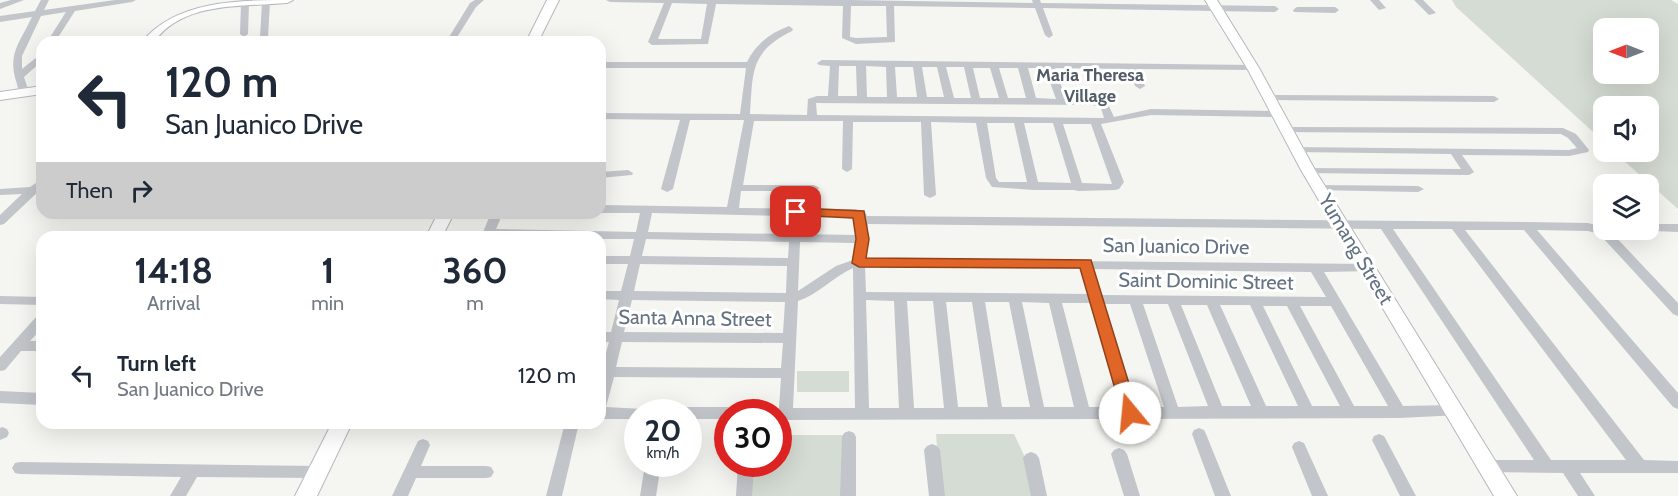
<!DOCTYPE html>
<style>
:root{--surface:#fff;--page:#f6f6f7;--text:#1f2937;--muted:#747a83}
body{margin:0;font-family:Cabin,sans-serif;background:var(--page);color:var(--text);height:100vh;display:flex;flex-direction:column;font-size:22px;white-space:nowrap}
*{box-sizing:border-box;margin:0}
p{font-size:20px;color:var(--muted)}
.icon{flex:none;width:33px;height:33px;fill:none;stroke:currentColor;stroke-width:2;stroke-linecap:round;stroke-linejoin:round}
.map{position:relative;flex:1;overflow:hidden}
.panel{position:absolute;left:36px;top:231px;width:570px;height:198px;display:flex;flex-direction:column;background:var(--surface);border-radius:18px;box-shadow:0 6px 24px #0002}
.panel>*{flex:none}
.top-card{position:absolute;left:36px;top:36px;width:570px;height:183px;border-radius:18px;box-shadow:0 6px 24px #0002;background:#fff;color:var(--text);overflow:hidden}
.needle{width:39px;rotate:270deg}
.tools{position:absolute;left:1593px;top:18px;display:grid;gap:12px}
.tools a{display:grid;place-items:center;width:66px;height:66px;border-radius:12px;background:var(--surface);box-shadow:0 6px 24px #0002;font-size:30px}
.speed{position:absolute;left:624px;top:399px;display:flex;gap:12px;font-size:30px;font-weight:700;text-align:center}
.speed>*{display:grid;place-content:center;width:78px;height:78px;border-radius:50%;background:var(--surface);box-shadow:0 6px 24px #0002;line-height:1}
.speed small{font-size:15px;font-weight:400}
.speed .limit{border:9px solid #d22;background:#fff;color:#111}
.pin{position:absolute;display:grid;place-items:center;width:51px;height:51px;color:#fff;margin:-26px;border-radius:12px;box-shadow:0 3px 9px #0006}
.me{position:absolute;width:66px;margin:-33px;rotate:343deg;stroke-linejoin:round;filter:drop-shadow(0 0 4px #0008)}
.turn{display:flex;align-items:center;gap:21px;height:126px;padding:0 30px;font-size:27px}
.turn .icon{width:78px;height:78px;stroke-width:2.5}
.turn b{display:block;font-size:42px;line-height:51px}
.then{display:flex;align-items:center;height:57px;padding:0 30px;background:#0003;gap:12px;font-size:22px}
.eta{display:flex;justify-content:space-evenly;align-items:center;height:102px;text-align:center}
.eta b{font-size:36px;font-weight:800;line-height:42px}
ul{padding:0;list-style:none}
li{display:flex;align-items:center;gap:18px;height:84px;padding:0 30px}
li div{flex:1}
li b{display:block;font-size:22px}
li em{font-style:normal}
.map>svg:first-child{display:block}
</style>
<div class="map">
<svg width="1678" height="496" viewBox="0 0 1678 496">
<rect width="100%" height="100%" fill="#f5f5f1"/>
<g fill="#d5dcd3" fill-rule="evenodd">
<path d="M1452 0H1671L1678 4V209L1614 152H1648V106H1604L1603 141 1456 7ZM1604 28H1648V74H1604Z"/>
<rect x="797" y="371" width="52" height="21"/>
<path d="M936 434H1014L1040 489 1037 496H941Z"/>
<path d="M779 435H848L846 496H746L749 464H778Z"/>
</g>
<g fill="none" stroke-linecap="round" stroke-linejoin="round">
<defs>
<g id="secondary">
<path d="M293 0 287 3C243 7 183 1 154 42H142C176 0 240 0 293 0Z"/>
<path d="M547 0H559L538 42H526Z"/>
<path d="M1205 0H1217L1259 68 1315 170 1517 496H1494L1301 170 1247 68Z"/>
<path d="M42 86V94L0 100V92Z"/>
<path d="M438 213H454L442 237H426Z"/>
<path d="M332 423H352L317 496H295Z"/>
</g>
</defs>
<use href="#secondary" stroke="#b4b9be" stroke-width="2"/>
<g fill="#c2c5c9" fill-rule="evenodd">
<path d="M11 0H24L0 9V3Z"/>
<path d="M41 0H49L44 10 115 0H136L132 2 75 11 55 42H47L66 12 41 16 22 56V69L42 53V61L24 77 29 92 24 95C19 92 18 90 17 84 7 54 19 44 32 17L0 22V16L35 11Z"/>
<path d="M245 0 249 3 248 34 244 37 240 34 241 3Z"/>
<path d="M264 0 270 2 268 37 264 40 260 37 262 2Z"/>
<path d="M475 0H484L476 7 454 42H446L470 3Z"/>
<path d="M606 0H849L1033 3 1032 0H1040L1041 3 1275 6 1279 9 1275 12 1043 8 1053 35 1049 38 1045 35 1035 8 894 6 895 42 856 44 842 38 843 6 716 4 708 44 652 45 648 42 664 3 610 2ZM672 3 707 4 701 39H658ZM851 6H886L887 37 856 38 850 37Z"/>
<path d="M1370 0H1379L1386 8 1379 10Z"/>
<path d="M1414 0H1423L1436 13 1429 15Z"/>
<path d="M1297 7H1335L1339 10 1335 13 1294 12 1293 10Z"/>
<path d="M789 26 793 29 792 31C750 52 753 71 750 114L807 115 808 99 817 96H828L830 66 819 65 817 63 822 60 1253 65 1258 68 1256 70 1138 69 1145 86 1140 89 1135 86 1128 69 1055 68 1066 99H1094L1108 104 1114 117 1151 109 1276 111 1281 114 1276 117 1151 115 1101 124 1124 182 1119 189 1115 190 1078 191 1074 190H1034L992 187 986 178 976 123 931 122 936 195 930 198 924 195 921 122H853L852 169 847 172 842 169 843 121H754L743 185H814L820 188 814 191H741L739 208 855 209 865 212 867 216 1527 222 1588 223 1604 227V230L1611 232 1678 303V316L1673 314 1603 238 1596 233 1588 231 1537 230 1678 393V409L1673 407 1524 230H1465L1644 460 1678 461V473H1580L1595 496H1578L1563 473 1488 472 1483 470 1480 466 1483 462 1488 460H1534L1381 229 868 224 865 259 1367 264 1373 268 1371 271 1324 272 1403 406 1455 405 1460 407 1462 411 1460 415 1399 418 778 420V412H772L773 410 779 408 781 378 614 377 606 407 643 409 645 412H638V419H600V367H602L609 342H600V332H611L619 300 600 299V291H621L628 264H600V256H630L634 239H600V237H481L491 213H503L496 229 636 232 640 213H600V205L727 207 744 120H690L673 189 667 192 661 189 680 120 600 119V113L740 114 746 68H600V62H747C756 44 770 33 789 26ZM839 66H856L857 96H838ZM866 66 886 67 887 97H867ZM895 67H913L917 97H897ZM922 67H937L944 97H927ZM946 67H964L971 98H954ZM973 68H990L999 98H980ZM999 68H1018L1026 98H1008ZM1028 68H1045L1056 99 1036 98ZM816 103 1093 105 1101 108 1104 118 817 115ZM987 123H1014L1027 182H999L996 178ZM1024 123H1053L1071 183 1038 182ZM1063 124H1091L1112 184 1082 183ZM652 213 790 216 789 234 648 232ZM802 216 856 217 855 235 801 234ZM1393 229H1452L1626 460H1551ZM646 239 789 242 788 258 642 256ZM800 242 854 243 853 260 836 266 798 291ZM640 264 787 266 786 293 634 291ZM865 267 1081 269 1089 294 866 292ZM853 268 855 408H793L798 301C819 294 833 277 853 268ZM1094 269 1311 272 1326 297 1101 295ZM632 300 785 302 783 333 624 332ZM866 300 894 301 899 408H869ZM907 301H933L944 408H914ZM946 302H972L988 407H958ZM985 302H1009L1030 407H1002ZM1022 302 1049 303 1074 407H1044ZM1062 303H1091L1121 407H1089ZM1104 304H1130L1164 407H1135ZM1143 304H1168L1208 406 1178 407ZM1181 305H1207L1251 406H1222ZM1220 305H1250L1298 406H1266ZM1263 306H1287L1340 406H1312ZM1300 306H1331L1388 406H1354ZM622 342 783 343 781 368 616 367Z"/>
<path d="M1268 95 1494 96 1499 99 1494 102 1265 100 1263 98Z"/>
<path d="M1284 127 1563 128 1576 134 1589 150 1588 152 1569 156 1462 155 1474 172 1469 175 1308 173 1303 170 1304 168 1461 169 1451 154 1296 152 1291 149 1292 147 1569 150 1577 148 1568 138 1561 134 1280 132 1279 130Z"/>
<path d="M628 170 633 173 632 175 600 178V172Z"/>
<path d="M42 179V188L4 224 0 225V215L22 194 0 195V189L30 187Z"/>
<path d="M1319 185 1418 186 1424 189 1418 192 1315 190 1313 188 1315 186Z"/>
<path d="M1658 224H1678V232L1654 231 1652 228Z"/>
<path d="M0 296 42 297V305L0 304Z"/>
<path d="M42 314V328L30 341H42V351H21L5 370 0 371V357L37 316Z"/>
<path d="M0 391 42 393V405L0 403Z"/>
<path d="M688 407H728L733 409 735 412H728V419H688V412H681L683 409Z"/>
<path d="M565 423H579L562 496H546Z"/>
<path d="M2 427 7 429 9 433 7 437 0 440V428Z"/>
<path d="M1199 428 1204 430 1206 434 1231 496H1215L1192 434 1194 430Z"/>
<path d="M849 431 854 433 856 437V496H840L842 437 844 433Z"/>
<path d="M1379 434 1384 436 1416 496H1400L1372 440 1374 436Z"/>
<path d="M423 439 428 441 430 445 421 466H486L491 467 494 472 491 477 486 478H416L408 496H392L418 441Z"/>
<path d="M1299 441 1304 443 1328 496H1312L1292 447 1294 443Z"/>
<path d="M932 444 937 446 940 450 945 496H929L924 450 927 446Z"/>
<path d="M1119 448 1124 450 1127 454 1140 496H1124L1111 454 1114 450Z"/>
<path d="M1031 452 1036 454 1039 458 1047 496H1031L1023 458 1026 454Z"/>
<path d="M20 462 318 466 323 467 326 472 323 477 318 478 197 477 186 496H170L181 477 20 474 15 473 12 468 15 463Z"/>
<path d="M645 464H661L656 496H640Z"/>
<path d="M738 464H754L752 496H736Z"/>
</g>
<use href="#secondary" fill="#fff" fill-rule="evenodd"/>
</g>
<path fill="#e06527" stroke="#924219" stroke-width="1.5" d="M796 208 864 211 869 239 866 258 1091 260 1138 413 1136 417H1124L1122 413 1080 268 859 267 852 263 856 239 853 218 792 215 790 212Z"/>
<g text-anchor="middle" stroke-width="6" stroke-linejoin="round" paint-order="stroke">
<g font-size="18" font-weight="bold" fill="#525c67" stroke="#fff">
<text x="1090" y="81">Maria Theresa<tspan x="1090" dy="21">Village</tspan></text>
</g>
<g font-size="20" fill="#647282" stroke="#fff">
<text transform="translate(1176 246) rotate(1)" y="7">San Juanico Drive</text>
<text transform="translate(1356 249) rotate(59)" y="7">Yumang Street</text>
<text transform="translate(1206 281) rotate(1)" y="7">Saint Dominic Street</text>
<text transform="translate(695 318) rotate(1)" y="7">Santa Anna Street</text>
</g>
</g>
</svg>
<div class="tools">
<a><svg class="needle" viewBox="-14 -14 28 28"><path d="M0-13l5 13h-10z" fill="#e53935"/><path d="M0 13l5-13h-10z" fill="#747a83"/></svg></a>
<a><svg class="icon" aria-label="sound" viewBox="0 0 24 24"><path d="M4 9h4l5-4v14l-5-4H4zM17 9q2 3 0 6"/></svg></a>
<a><svg class="icon" aria-label="layers" viewBox="0 0 24 24"><path d="M12 4l9 5-9 5-9-5zM3 14l9 5 9-5"/></svg></a>
</div>
<div class="speed"><div>20<small>km/h</small></div><div class="limit">30</div></div>
<div class="pin" style="left:796px;top:212px;background:#d93025"><svg class="icon" aria-label="arrive" viewBox="0 0 24 24"><path d="M6 21V4h12l-3 4 3 4H6"/></svg></div>
<svg class="me" style="left:1130px;top:413px" viewBox="-20 -20 40 40"><circle r="19" fill="#fff"/><path d="M0-13L10 11 0 6-10 11z" fill="#e06527"/></svg>
<div class="top-card">
<div class="turn"><svg class="icon" aria-label="left" viewBox="0 0 24 24"><path d="M17 20v-9H6M10 6l-5 5 5 5"/></svg><div><b>120 m</b>San Juanico Drive</div></div>
<div class="then">Then<svg class="icon" aria-label="right" viewBox="0 0 24 24"><path d="M7 20v-9h11M14 6l5 5-5 5"/></svg></div>
</div>
<section class="panel">
<div class="eta">
<div><b>14:18</b><p>Arrival</p></div>
<div><b>1</b><p>min</p></div>
<div><b>360</b><p>m</p></div>
</div>
<ul>
<li><svg class="icon" aria-label="left" viewBox="0 0 24 24"><path d="M17 20v-9H6M10 6l-5 5 5 5"/></svg><div><b>Turn left</b><p>San Juanico Drive</p></div><em>120 m</em></li>
</ul>
</section>
</div>
